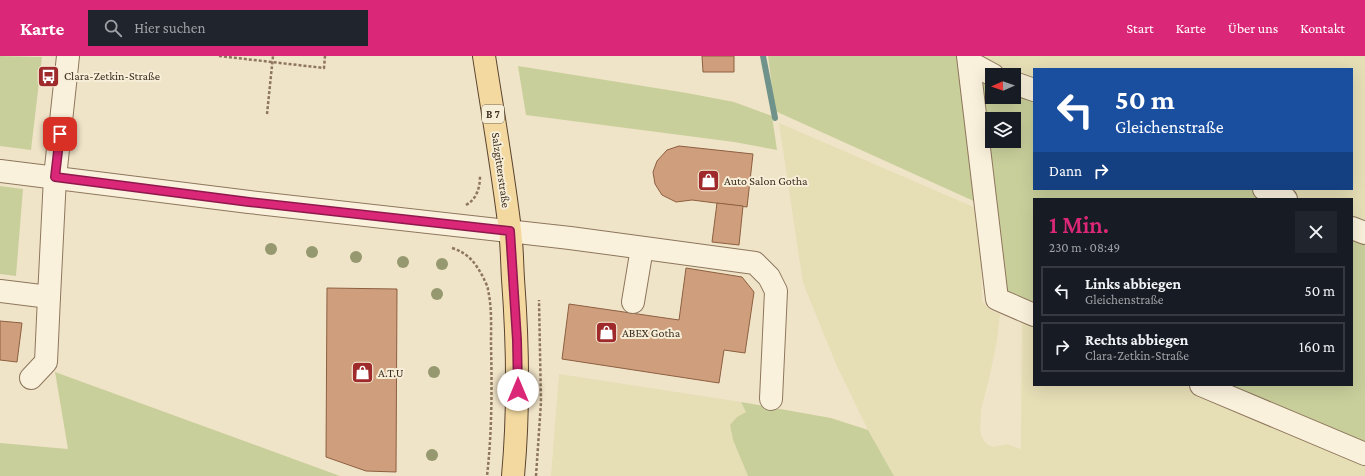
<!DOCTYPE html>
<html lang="de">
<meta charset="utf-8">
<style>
:root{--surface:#171b24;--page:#20242c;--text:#f1f3f6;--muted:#9ea1a6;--line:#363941;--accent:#db2777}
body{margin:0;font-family:"Crimson Pro",serif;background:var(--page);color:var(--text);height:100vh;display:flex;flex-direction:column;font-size:15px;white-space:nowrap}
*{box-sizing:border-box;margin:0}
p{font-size:13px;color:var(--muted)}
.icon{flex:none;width:22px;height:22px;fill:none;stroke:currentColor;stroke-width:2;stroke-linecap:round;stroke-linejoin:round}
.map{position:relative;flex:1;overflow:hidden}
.drawer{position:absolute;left:1033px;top:142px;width:320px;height:188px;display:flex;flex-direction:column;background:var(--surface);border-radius:0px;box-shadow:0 4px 16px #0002}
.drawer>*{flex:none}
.guide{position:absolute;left:1033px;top:12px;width:320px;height:122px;border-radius:0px;box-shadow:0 4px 16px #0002;background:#1a4fa0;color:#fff;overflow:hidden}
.needle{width:26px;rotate:268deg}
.controls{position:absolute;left:985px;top:12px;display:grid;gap:8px}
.controls a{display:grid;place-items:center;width:36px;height:36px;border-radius:0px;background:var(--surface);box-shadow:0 4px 16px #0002;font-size:20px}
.pin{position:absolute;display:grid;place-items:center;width:34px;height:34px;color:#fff;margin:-17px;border-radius:8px;box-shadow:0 2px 6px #0006}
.me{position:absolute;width:44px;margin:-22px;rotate:0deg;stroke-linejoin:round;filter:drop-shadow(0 0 3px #0008)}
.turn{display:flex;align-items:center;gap:14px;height:84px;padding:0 16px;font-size:18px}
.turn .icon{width:52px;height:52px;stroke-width:2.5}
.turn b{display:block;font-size:28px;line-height:34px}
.then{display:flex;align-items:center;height:38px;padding:0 16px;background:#0003;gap:8px;font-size:15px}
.round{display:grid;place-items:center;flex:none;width:42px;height:42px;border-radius:0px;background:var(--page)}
.headline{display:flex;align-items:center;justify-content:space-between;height:68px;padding:0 16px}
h1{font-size:24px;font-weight:600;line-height:30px;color:var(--accent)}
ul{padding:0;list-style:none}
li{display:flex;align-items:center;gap:12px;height:50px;margin:0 8px 6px;padding:0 8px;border:2px solid var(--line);border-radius:0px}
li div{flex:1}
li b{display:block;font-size:15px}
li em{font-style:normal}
header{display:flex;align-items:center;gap:24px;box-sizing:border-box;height:56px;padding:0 20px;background:var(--accent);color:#fff}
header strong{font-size:19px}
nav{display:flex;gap:22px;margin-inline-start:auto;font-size:14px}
.search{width:280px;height:36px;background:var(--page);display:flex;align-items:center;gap:10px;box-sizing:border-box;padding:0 14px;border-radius:0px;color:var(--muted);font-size:15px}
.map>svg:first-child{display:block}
</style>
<header>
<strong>Karte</strong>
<div class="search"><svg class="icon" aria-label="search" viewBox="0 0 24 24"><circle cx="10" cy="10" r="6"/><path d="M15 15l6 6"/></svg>Hier suchen</div>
<nav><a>Start</a><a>Karte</a><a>Über uns</a><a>Kontakt</a></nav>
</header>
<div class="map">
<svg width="1365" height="420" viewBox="0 0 1365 420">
<rect width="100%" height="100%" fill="#f0e4c8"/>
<g fill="#e6deb5">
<path d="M977 0H1365V170L1352 165V143H1302L1279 133H1352V13H1034V26L977 2Z"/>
<path d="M779 67 976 152 980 164 982 245 986 250 992 255 1000 258 997 285 989 323 981 354 980 371 981 379 984 385 988 389 993 391 1007 388 1021 393 1022 264 1034 267V329H1188L1365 403V420H894L868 374 836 308 803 227Z"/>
<path d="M559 318 741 346 746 356 737 361 730 369 733 384 748 420H551Z"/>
</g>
<g fill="#c9cf9b" fill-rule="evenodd">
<path d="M0 0 42 1 31 94 0 90Z"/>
<path d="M768 0H960L978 147 775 55Z"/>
<path d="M518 10 687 37 734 46 772 60 777 94 734 86 526 59Z"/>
<path d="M979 22 992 25V41H1014V31L1034 39V133H1251L1273 143H1034V248L1004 234ZM992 63H1014V85H992Z"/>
<path d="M0 130 23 133 16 220 0 218Z"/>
<path d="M1352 178 1365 184V392L1221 329H1352Z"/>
<path d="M55 316 340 420H0V387L68 393Z"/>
<path d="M741 346 831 362 868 374 894 420H748L733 384 730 369 737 361 746 356Z"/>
</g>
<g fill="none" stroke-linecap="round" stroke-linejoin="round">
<path stroke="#6f938a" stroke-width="6" d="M763 0 775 62"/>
</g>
<g fill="#cf9f7d" stroke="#8d5f41">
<path d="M702 0H734V16H703Z"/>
<path d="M679 90 753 98 747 151 692 144 676 146 662 139 655 128 653 116 657 105 667 94Z"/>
<path d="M717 147 743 150 739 189 712 186Z"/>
<path d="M686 212 742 221 754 236 745 297 724 294 719 327 562 303 569 248 679 264Z"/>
<path d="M327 232 397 233 396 416 366 415 326 401Z"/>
<path d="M0 265 22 267 17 306 0 304Z"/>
</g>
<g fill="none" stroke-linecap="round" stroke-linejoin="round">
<defs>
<g id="minor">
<path d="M968 0 997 243 1034 259"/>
<path d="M969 6 993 19"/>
<path d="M1014 27 1034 34"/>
<path d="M0 115 249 146 570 182 755 207 769 221 776 235 771 343"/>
<path d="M1264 133 1286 143"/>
<path d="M1352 172 1365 177"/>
<path d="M0 235 49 241 55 121 68 0"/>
<path d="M633 246 642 192"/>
<path d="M31 322 46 306 49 241"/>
<path d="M1201 329 1365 398"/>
</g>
<path id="major" d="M484 0C493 58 503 116 510 174 512 190 512 207 513 223 518 289 519 354 513 420"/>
</defs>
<use href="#minor" stroke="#8d765c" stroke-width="24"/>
<use href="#major" stroke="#5b4430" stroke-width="24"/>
<g stroke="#8d765c" stroke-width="2.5" stroke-dasharray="3 2" stroke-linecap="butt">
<path d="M219 0 324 12 325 0"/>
<path d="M267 58 273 0"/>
<path d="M466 149C477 143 480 131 480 120"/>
<path d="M452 192C468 197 476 207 484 223 485 226 488 230 488 234 492 251 491 271 491 289 492 333 492 376 487 420"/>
<path d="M536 420 541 346 539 244"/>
</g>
<use href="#minor" stroke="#faf1dc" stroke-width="22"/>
<use href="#major" stroke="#f3d9a0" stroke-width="22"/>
</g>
<g fill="#96986f">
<circle cx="271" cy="193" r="6"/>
<circle cx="312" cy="196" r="6"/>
<circle cx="356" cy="201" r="6"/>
<circle cx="403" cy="206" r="6"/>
<circle cx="442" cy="208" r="6"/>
<circle cx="437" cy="238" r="6"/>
<circle cx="434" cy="316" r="6"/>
<circle cx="432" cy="399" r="6"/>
</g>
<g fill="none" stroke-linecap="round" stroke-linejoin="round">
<defs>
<path id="route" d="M60 78 55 121 249 146 510 175 517 284 518 334"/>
</defs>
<use href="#route" stroke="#8e194d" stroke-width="10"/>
<use href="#route" stroke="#db2777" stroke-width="7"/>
</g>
<defs>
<symbol id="bus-square" viewBox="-11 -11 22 22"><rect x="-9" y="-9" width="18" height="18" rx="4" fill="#9e2a2b" stroke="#f7eed8"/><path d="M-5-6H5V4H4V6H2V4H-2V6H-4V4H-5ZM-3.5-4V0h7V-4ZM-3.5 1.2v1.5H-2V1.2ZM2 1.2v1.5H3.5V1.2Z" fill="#fff"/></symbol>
<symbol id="shop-square" viewBox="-11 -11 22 22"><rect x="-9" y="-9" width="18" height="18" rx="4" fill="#9e2a2b" stroke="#f7eed8"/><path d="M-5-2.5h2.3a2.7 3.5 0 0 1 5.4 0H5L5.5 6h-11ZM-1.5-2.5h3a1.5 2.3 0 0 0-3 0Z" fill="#fff"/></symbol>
</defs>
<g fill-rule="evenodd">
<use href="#bus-square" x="36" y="8" width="25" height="25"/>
<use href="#shop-square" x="696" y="112" width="25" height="25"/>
<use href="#shop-square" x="594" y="264" width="25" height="25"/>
<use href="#shop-square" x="350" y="304" width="25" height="25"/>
</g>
<g text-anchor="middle" stroke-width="4" stroke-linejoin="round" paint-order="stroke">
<rect fill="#f7eed8" stroke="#756857" stroke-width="1" x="482" y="49" width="22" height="18" rx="3"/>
<g font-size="11" font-weight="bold" fill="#3d2e20">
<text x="493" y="62">B 7</text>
</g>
<g font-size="12" fill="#3d2e20" stroke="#f7eed8" text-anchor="start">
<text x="64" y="24">Clara-Zetkin-Straße</text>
<text x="724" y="129">Auto Salon Gotha</text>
<text x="622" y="281">ABEX Gotha</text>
<text x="378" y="321">A.T.U</text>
</g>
<g font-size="12" fill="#3d2e20" stroke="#f7eed8">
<text transform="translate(501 114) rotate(82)" y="4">Salzgitterstraße</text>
</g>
</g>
</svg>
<div class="controls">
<a><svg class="needle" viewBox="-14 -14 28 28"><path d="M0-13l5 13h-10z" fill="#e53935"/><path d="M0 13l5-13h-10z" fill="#9ea1a6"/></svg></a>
<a><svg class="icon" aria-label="layers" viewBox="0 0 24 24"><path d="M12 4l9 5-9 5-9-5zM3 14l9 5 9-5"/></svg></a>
</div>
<div class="pin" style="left:60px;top:78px;background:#d93025"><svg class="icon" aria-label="arrive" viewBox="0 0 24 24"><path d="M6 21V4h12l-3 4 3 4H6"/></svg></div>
<svg class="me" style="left:518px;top:334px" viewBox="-20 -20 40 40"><circle r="19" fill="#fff"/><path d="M0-13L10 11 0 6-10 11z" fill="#db2777"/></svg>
<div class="guide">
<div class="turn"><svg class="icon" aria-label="left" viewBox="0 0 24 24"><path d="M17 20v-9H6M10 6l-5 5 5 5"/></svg><div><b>50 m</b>Gleichenstraße</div></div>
<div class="then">Dann<svg class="icon" aria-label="right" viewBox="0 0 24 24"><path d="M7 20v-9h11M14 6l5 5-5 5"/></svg></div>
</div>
<section class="drawer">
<div class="headline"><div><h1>1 Min.</h1><p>230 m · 08:49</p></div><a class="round"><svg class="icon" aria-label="close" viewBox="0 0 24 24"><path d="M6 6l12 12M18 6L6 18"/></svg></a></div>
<ul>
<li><svg class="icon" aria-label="left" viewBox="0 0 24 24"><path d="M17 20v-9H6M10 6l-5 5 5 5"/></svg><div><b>Links abbiegen</b><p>Gleichenstraße</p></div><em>50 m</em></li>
<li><svg class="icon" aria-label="right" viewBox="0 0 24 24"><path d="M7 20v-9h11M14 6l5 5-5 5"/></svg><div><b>Rechts abbiegen</b><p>Clara-Zetkin-Straße</p></div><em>160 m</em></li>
</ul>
</section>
</div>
